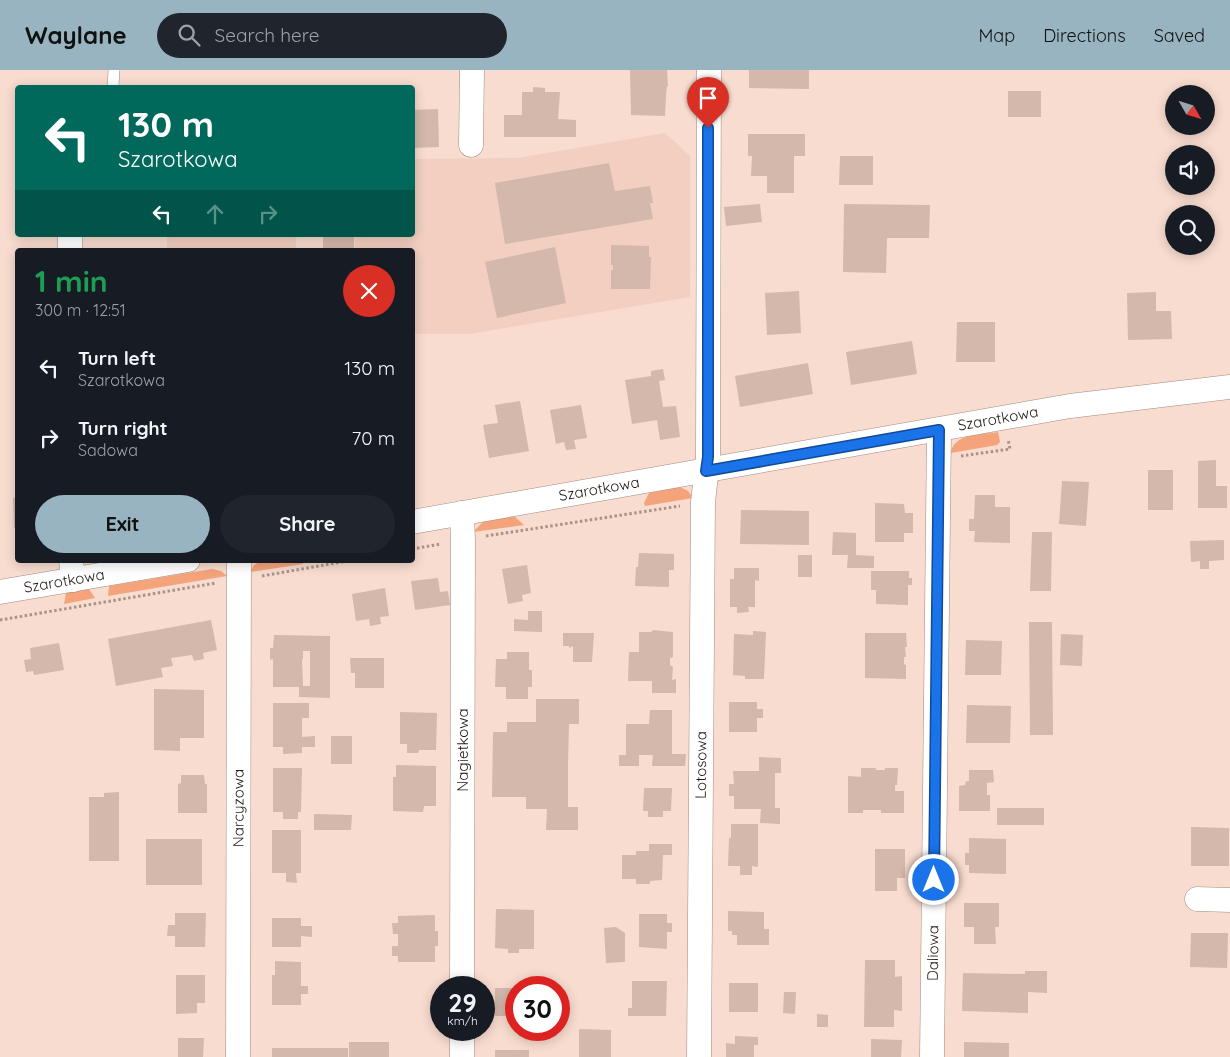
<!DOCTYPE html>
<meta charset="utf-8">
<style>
:root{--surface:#171b24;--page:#20242c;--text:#f1f3f6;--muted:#9ea1a6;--accent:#98b4c1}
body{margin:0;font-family:Quicksand,sans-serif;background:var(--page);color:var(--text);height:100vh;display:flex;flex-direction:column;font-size:19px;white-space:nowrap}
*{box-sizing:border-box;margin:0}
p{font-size:16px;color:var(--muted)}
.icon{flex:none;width:28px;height:28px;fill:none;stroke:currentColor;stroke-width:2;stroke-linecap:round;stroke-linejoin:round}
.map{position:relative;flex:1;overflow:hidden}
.panel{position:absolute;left:15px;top:178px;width:400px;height:315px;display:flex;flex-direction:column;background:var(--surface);border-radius:5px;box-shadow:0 2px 12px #0003}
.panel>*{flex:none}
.top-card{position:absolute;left:15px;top:15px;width:400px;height:152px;border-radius:5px;box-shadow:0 2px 12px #0003;background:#00695c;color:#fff;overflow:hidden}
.needle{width:32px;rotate:129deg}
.fabs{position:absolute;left:1165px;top:15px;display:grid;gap:10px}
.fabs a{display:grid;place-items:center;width:50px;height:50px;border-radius:50%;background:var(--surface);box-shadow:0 2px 12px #0003;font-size:25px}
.speed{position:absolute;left:430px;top:906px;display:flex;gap:10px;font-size:25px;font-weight:700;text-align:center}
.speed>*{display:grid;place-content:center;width:65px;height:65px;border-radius:50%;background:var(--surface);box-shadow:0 2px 12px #0003;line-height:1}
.speed small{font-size:12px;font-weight:400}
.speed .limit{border:8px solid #d22;background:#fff;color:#111}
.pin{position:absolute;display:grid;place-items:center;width:42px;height:42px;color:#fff;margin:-51px -21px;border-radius:50% 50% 50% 0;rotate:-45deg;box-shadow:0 0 5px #0007}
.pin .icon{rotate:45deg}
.me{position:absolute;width:55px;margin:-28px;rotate:0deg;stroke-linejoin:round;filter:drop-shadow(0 0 4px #0008)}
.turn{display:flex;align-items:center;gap:18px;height:105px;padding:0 20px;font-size:22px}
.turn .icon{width:65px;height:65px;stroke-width:2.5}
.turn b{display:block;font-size:35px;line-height:42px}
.lanes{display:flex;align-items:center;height:48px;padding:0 20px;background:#0003;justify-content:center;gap:25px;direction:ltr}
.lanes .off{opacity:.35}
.round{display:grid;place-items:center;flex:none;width:52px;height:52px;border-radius:26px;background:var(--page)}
.head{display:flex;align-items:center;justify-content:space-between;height:85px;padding:0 20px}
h1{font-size:30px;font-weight:800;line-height:38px;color:#1e9e55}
.primary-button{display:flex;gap:10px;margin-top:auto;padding:10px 20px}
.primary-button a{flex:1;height:58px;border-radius:30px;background:var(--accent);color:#111;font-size:20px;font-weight:800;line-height:58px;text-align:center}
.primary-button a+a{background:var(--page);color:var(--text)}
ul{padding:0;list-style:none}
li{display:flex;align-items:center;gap:15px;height:70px;padding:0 20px}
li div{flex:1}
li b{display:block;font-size:19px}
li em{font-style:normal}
header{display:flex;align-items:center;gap:30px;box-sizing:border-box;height:70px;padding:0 25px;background:var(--accent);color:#111}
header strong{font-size:24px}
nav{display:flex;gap:28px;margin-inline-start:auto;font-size:18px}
.search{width:350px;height:45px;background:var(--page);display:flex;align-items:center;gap:12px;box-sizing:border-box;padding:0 18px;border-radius:28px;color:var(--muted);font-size:19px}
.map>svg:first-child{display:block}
</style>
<header>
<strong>Waylane</strong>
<div class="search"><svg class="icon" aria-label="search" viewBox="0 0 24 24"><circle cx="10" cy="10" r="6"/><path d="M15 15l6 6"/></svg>Search here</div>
<nav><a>Map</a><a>Directions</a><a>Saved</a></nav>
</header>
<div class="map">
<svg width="1230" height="987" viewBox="0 0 1230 987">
<rect width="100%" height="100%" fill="#f8dccf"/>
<g fill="#f2cfc0">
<path d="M665 63 690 86V227L470 264H413L412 180H355V165H412L413 89 518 88Z"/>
<rect x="167" y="165" width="129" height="15"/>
</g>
<g fill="#f5a37a">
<path d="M998 362 1000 372 997 375 951 383C953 363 983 365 998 362Z"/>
<path d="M680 417 688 421 693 428 645 436 644 433 649 423Z"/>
<path d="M514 446 524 455 473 462 483 452Z"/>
<path d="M263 490H301L303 494 250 502 254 495Z"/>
<path d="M212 499 221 501 227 506 108 526 109 516Z"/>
<path d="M89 519 95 528 64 534 66 523Z"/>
</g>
<g fill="#d3b8ab" fill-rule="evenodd">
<path d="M630 0H667L668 16H667L666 25 665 46 631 45Z"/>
<path d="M749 0H809V19L749 18Z"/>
<path d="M533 17 545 18V22H560L558 49 576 50V67H504V45H522V22H533Z"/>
<rect x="1008" y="21" width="33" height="26"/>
<path d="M438 39 439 77 412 78V40Z"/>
<path d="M748 64H805V86H794V123H767V106H751L752 86H748Z"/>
<path d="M840 86H873V115H839Z"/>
<path d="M609 93 615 121 650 116 653 133H650L653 149 505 174 495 113Z"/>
<path d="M760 134 762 152 726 156 724 137Z"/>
<path d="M844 134 930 135 929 168H887L886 203 843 202Z"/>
<rect x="323" y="165" width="31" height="15"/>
<path d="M611 175 649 176V187H651L650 219H611V200H613V195H611Z"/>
<path d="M555 177 566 233 497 248 485 192Z"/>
<path d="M799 221 801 263 767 265 765 223Z"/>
<path d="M1156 222V241H1171L1172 269 1128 270 1127 223Z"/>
<path d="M957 252H995V292H956Z"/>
<path d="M912 271 917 304 851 315 846 282Z"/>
<path d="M808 293 813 324 740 337 735 306Z"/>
<path d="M663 299 665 310 659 311 663 337 676 336 680 367 660 370 657 350 632 354 625 310 651 306V301Z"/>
<path d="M520 331 529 381 489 388 483 355 498 353 495 335Z"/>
<path d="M581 335 587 368 574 370 576 379 566 380 564 372 556 374 550 340Z"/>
<path d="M1216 390V416H1227V438H1198V391Z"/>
<rect x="1148" y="400" width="25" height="40"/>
<path d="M1062 411 1089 412 1086 456 1059 454Z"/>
<path d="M975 425H995V437H1010V473L974 472 975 461H969V449H974Z"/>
<path d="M13 428H18V457L14 458Z"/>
<path d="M875 433 904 434 905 443H913V463H904V472H875Z"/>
<path d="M741 440 809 441V475L740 474Z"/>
<path d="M833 462 856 463V485L874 486V498H847L848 485H832Z"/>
<path d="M1032 462H1052L1051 521H1030Z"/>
<path d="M1224 470V490L1209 491V499H1200V491L1191 492 1190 471Z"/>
<path d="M639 483 674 484V500H669V517L635 516 636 497H638Z"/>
<rect x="798" y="485" width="14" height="22"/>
<path d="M527 495 531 523 522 525 523 531 508 534 502 499Z"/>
<path d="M734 498H759V511L755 510V537H748L749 542 737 543V537H730V509H734Z"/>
<path d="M871 501H909V508H912V515H908V535L876 534V520H871Z"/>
<path d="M438 508 440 522 448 521 450 535 415 540 411 511Z"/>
<path d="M385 518 389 546 380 547 381 554 370 556 369 549 356 551 352 524Z"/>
<path d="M528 541H542V562L514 561V549L528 550Z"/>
<path d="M211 550 217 580 203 583 204 589 194 591 192 585 171 588 173 596 161 598 163 607 116 616 108 569Z"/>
<path d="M1029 552H1052L1053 665H1030Z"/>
<path d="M653 560 673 562V587L670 588V595L673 597 672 610 676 609V623H652V611H628L629 582H639V562H651Z"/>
<path d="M753 561 766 562 764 609H745V606L733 605 734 564 753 565Z"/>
<path d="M563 563H594L592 592H573V576L569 578V576H563Z"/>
<path d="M865 563H906L907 577H905L906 587H904V594L906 595V609L865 608Z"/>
<path d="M1061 564 1083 565 1082 596 1060 595Z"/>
<path d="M274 565 330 566V628L299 627V617H273V589L270 590V578H273ZM303 581H310V616H303L302 589H303Z"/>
<path d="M966 570 1002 571 1001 605H965Z"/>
<path d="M59 573 64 600 34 605 33 601 26 602 24 590 31 589 30 578Z"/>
<path d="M507 582H529V600H532V617H528V629H506V617H495L496 589H507Z"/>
<path d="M350 588H384V618H355V603H351Z"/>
<path d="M154 619 204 620V668H180V681L154 680Z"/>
<path d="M536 629H579V654H569L568 695V737H578V760H546L547 739H526V727H492L493 662H507V652H536Z"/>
<path d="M729 632H757V639H763V648H757V662H729Z"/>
<path d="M273 633H309V648H302V667L315 666V677H302V683L283 684V677H273Z"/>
<path d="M967 635 1011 636 1010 673H966Z"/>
<path d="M650 640H672V684H686L685 696H652L653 685H639V696H619V685H626V654H649Z"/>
<path d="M400 642 437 643 436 680H419L418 683H407V674H400Z"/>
<rect x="331" y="666" width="21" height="28"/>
<path d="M759 687 781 688V703H775V738H780V754L760 753 761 739H734V726H729V714H734L733 701H759Z"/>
<path d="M396 695 436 696V736H424L423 742 393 741V707H396Z"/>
<path d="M273 698H302L301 742H298V749H283V742H273Z"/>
<path d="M861 698H876V700H885V698H898L897 715H895V721H904V743H881V740H863V743H848V706L861 707Z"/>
<path d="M969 700H993L994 712 987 713V725H990V741H959V716L965 715 966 711H969Z"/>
<path d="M181 705H204L205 714H207V743H178V714L181 713Z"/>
<path d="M644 718H672L671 741H663V747H648V741H643Z"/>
<path d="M119 722V791H89V727H104V723Z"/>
<rect x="997" y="738" width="47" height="17"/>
<path d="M314 744 352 745 351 760H314Z"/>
<path d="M731 754H758V797L752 796V805H740V796H728L729 768H731Z"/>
<path d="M1191 757 1229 758V796H1191Z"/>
<path d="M272 760H301V803H296L297 813 286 812V803H272Z"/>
<path d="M969 768 1006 769V804L969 803V795H965V783H969Z"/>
<rect x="146" y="769" width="56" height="46"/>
<path d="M649 774H672V785H663L662 810 650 811V814H636V809H622V785H636V781H649Z"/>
<path d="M875 779H905V808H897V821H875Z"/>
<path d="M964 833H999V857H995L996 874H974V857H964Z"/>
<path d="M496 839 534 840V879H519V883H508V879L495 878Z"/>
<path d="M728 841 764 842V859H769V875H737V865H732V861H728Z"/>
<path d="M175 843H206L205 877H175V866H167L168 855H175Z"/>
<path d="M639 844H667V853H672V862H667V879L639 877Z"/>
<path d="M435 845V861H438V876H435V892H398V886H392V876H398V864H393L392 853H398V846Z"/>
<path d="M272 848H301V856H312V867L301 866V877H272Z"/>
<path d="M616 857 625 863V892L606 893 604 858Z"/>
<path d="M1191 863H1228L1227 898 1190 897Z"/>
<path d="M865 890H895V907L902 906V941L894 940V957H864Z"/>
<path d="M275 891 301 892V916H308V924H301V935H272V905H275Z"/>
<path d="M1025 901H1047V923L1028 922V943L962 941 963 903 1025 904Z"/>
<path d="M176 905H205V933H197V943L176 944Z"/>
<path d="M632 911H667L666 946H628V938H632Z"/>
<rect x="729" y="913" width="29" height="29"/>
<rect x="495" y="918" width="21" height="28"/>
<path d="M784 922H796L795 944 783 943Z"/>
<path d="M817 944 828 945V957H817Z"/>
<path d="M579 959 611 960V987H579Z"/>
<path d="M735 966 758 967V975H754V987H726V973L735 974Z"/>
<path d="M178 968H204L203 987H178Z"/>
<path d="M871 969 902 970 901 987H871Z"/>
<rect x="349" y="972" width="40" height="15"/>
<path d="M964 972 1009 973V987H964Z"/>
<rect x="272" y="978" width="76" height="9"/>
<rect x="495" y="980" width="34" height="7"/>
</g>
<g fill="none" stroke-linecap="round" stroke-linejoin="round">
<defs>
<path id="lane" d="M112 18 113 16 114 0"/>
<g id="street">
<path d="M471 75 472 0"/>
<path d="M70 165V180"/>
<path d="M462 443 463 470 462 918"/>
<path id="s1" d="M412 452 1070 336 1230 317"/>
<path d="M71 490 73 510"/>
<path id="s2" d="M0 522 188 490"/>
<path d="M1197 829 1230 830"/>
<path id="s3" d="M238 987 239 490"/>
<path d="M462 987V960"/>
<path id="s4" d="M699 987 703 432 708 387 709 0"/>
<path id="s5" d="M932 987 939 360"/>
</g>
</defs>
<use href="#lane" stroke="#a3897d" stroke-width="12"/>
<use href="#street" stroke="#a3897d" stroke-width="25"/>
<g stroke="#a89389" stroke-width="3" stroke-dasharray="2.5 2.5" stroke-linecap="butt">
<path d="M961 386 1010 379 1008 369"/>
<path d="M486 466 680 436"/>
<path d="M412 479 441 474"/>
<path d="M262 506 353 490"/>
<path d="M0 550 216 513"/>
</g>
<use href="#lane" stroke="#fff" stroke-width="11"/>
<use href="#street" stroke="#fff" stroke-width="24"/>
</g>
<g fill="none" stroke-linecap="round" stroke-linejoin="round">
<defs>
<path id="route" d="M708 58V387L706 401 939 360 934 810"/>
</defs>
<use href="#route" stroke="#114b97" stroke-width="12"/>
<use href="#route" stroke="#1a73e8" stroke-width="9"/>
</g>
<g text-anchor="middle" stroke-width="5" stroke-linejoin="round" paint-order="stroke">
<g font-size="15" fill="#221814" stroke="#fff">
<text dy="5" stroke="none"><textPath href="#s1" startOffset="595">Szarotkowa</textPath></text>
<text dy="5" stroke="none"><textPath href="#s1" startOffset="190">Szarotkowa</textPath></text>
<text dy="5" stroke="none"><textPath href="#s2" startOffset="65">Szarotkowa</textPath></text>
<text transform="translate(463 680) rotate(-90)" y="5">Nagietkowa</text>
<text dy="5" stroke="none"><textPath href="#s4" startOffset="292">Lotosowa</textPath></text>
<text dy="5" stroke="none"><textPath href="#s3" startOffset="249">Narcyzowa</textPath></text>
<text dy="5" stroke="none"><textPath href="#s5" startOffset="104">Daliowa</textPath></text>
</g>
</g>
</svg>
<div class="fabs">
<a><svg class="needle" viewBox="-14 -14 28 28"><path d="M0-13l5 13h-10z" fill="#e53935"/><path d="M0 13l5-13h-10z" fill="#9ea1a6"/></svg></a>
<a><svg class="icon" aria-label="sound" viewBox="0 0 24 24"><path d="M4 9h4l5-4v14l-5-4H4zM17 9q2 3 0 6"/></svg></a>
<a><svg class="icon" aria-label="search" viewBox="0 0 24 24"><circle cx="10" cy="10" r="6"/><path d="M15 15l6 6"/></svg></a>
</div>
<div class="speed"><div>29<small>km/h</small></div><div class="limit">30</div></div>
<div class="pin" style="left:708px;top:58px;background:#d93025"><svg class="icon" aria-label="arrive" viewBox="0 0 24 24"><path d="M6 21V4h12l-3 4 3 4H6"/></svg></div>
<svg class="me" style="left:934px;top:810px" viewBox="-20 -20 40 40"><circle r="17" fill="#1a73e8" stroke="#fff" stroke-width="3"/><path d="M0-11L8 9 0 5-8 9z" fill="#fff"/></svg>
<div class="top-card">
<div class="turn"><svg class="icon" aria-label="left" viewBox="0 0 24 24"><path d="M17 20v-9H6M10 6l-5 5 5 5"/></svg><div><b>130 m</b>Szarotkowa</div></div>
<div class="lanes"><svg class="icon" aria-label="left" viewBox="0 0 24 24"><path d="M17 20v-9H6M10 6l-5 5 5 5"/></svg><svg class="icon off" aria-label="ahead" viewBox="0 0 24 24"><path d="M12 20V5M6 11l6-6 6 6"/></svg><svg class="icon off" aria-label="right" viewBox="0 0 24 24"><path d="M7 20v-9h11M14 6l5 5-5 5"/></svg></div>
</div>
<section class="panel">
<div class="head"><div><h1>1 min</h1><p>300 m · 12:51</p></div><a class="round" style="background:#d93025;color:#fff"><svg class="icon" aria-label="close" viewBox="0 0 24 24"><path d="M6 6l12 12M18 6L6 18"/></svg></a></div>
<ul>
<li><svg class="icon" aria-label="left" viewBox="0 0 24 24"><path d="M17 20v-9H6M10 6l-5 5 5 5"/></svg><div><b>Turn left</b><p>Szarotkowa</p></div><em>130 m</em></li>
<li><svg class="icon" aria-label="right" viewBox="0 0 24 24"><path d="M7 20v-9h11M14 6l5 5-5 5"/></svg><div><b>Turn right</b><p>Sadowa</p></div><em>70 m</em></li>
</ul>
<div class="primary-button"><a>Exit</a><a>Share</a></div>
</section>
</div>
